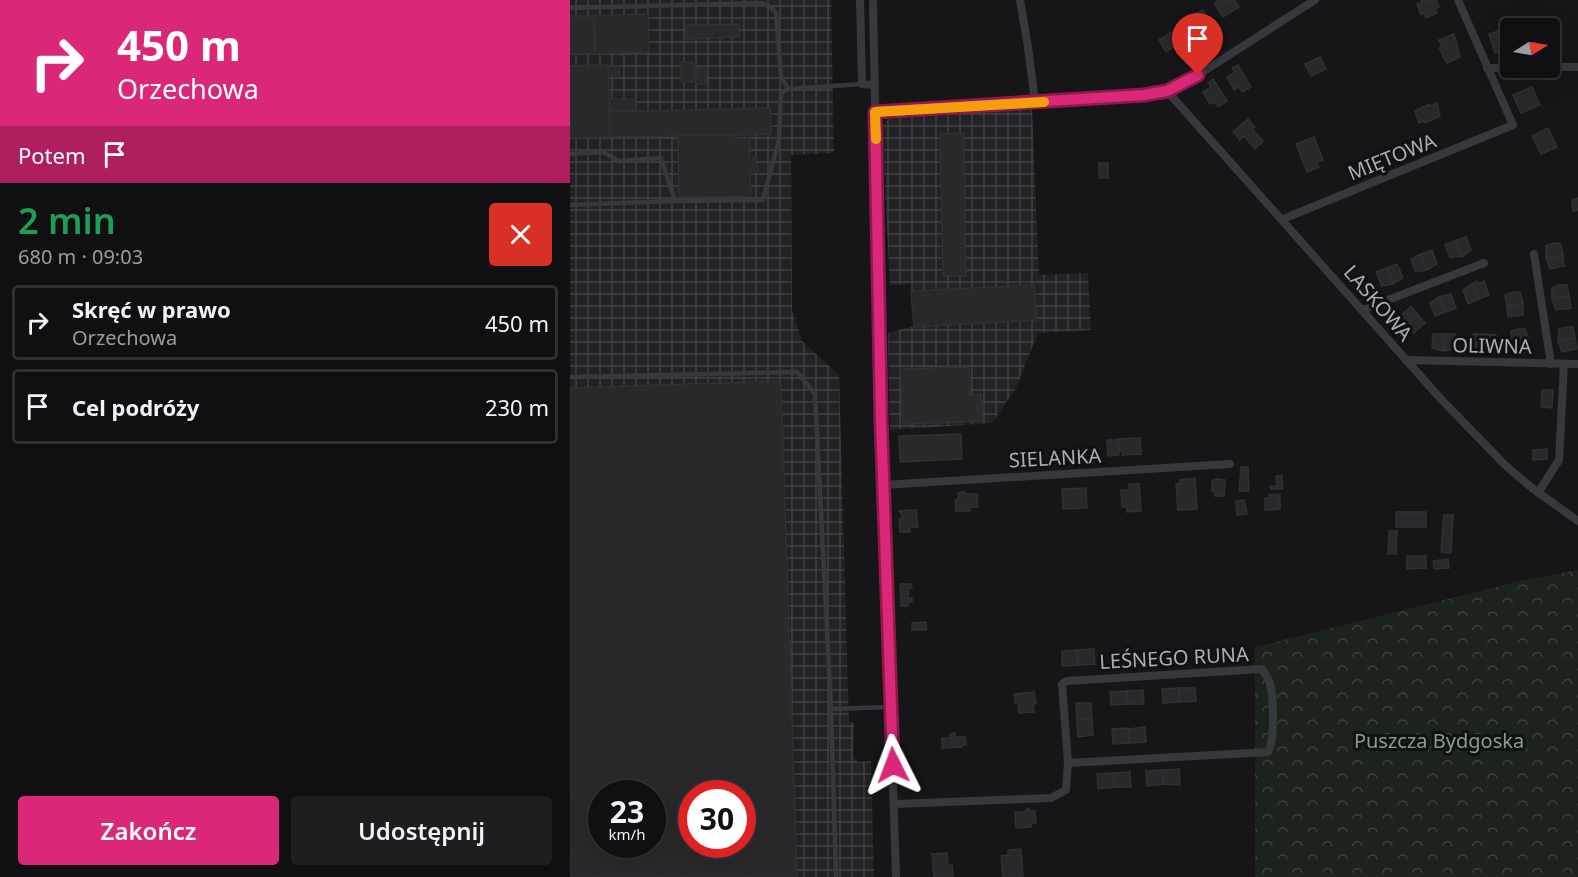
<!DOCTYPE html>
<html lang="pl">
<meta charset="utf-8">
<style>
:root{--surface:#101012;--page:#1e1e20;--text:#f1f3f6;--muted:#9c9d9f;--line:#303032;--accent:#db2777}
body{margin:0;font-family:"Noto Sans",sans-serif;background:var(--page);color:var(--text);height:100vh;display:flex;flex-direction:column;font-size:22px;white-space:nowrap}
*{box-sizing:border-box;margin:0}
p{font-size:20px;color:var(--muted)}
.icon{flex:none;width:33px;height:33px;fill:none;stroke:currentColor;stroke-width:2;stroke-linecap:round;stroke-linejoin:round}
.map{position:relative;flex:1;overflow:hidden}
.panel{display:flex;flex-direction:column;background:var(--surface);width:570px}
.panel>*{flex:none}
.guide{background:#db2777;color:#fff;overflow:hidden}
.needle{width:39px;rotate:79deg}
.tools{position:absolute;left:930px;top:18px;display:grid;gap:12px}
.tools a{display:grid;place-items:center;width:60px;height:60px;border-radius:6px;background:var(--surface);box-shadow:0 6px 24px #0002,0 0 0 2px var(--line);font-size:30px}
.speed{position:absolute;left:18px;top:780px;display:flex;gap:12px;font-size:30px;font-weight:700;text-align:center}
.speed>*{display:grid;place-content:center;width:78px;height:78px;border-radius:50%;background:var(--surface);box-shadow:0 6px 24px #0002,0 0 0 2px var(--line);line-height:1}
.speed small{font-size:15px;font-weight:400}
.speed .limit{border:9px solid #d22;background:#fff;color:#111}
.pin{position:absolute;display:grid;place-items:center;width:51px;height:51px;color:#fff;margin:-62px -26px;border-radius:50% 50% 50% 0;rotate:-45deg;box-shadow:0 0 6px #0007}
.pin .icon{rotate:45deg}
.me{position:absolute;width:66px;margin:-33px;rotate:357deg;stroke-linejoin:round;filter:drop-shadow(0 0 4px #0008)}
.turn{display:flex;align-items:center;gap:21px;height:126px;padding:0 18px;font-size:27px}
.turn .icon{width:78px;height:78px;stroke-width:2.5}
.turn b{display:block;font-size:42px;line-height:51px}
.then{display:flex;align-items:center;height:57px;padding:0 18px;background:#0003;gap:12px;font-size:22px}
.round{display:grid;place-items:center;flex:none;width:63px;height:63px;border-radius:6px;background:var(--page)}
.summary{display:flex;align-items:center;justify-content:space-between;height:102px;padding:0 18px}
h1{font-size:36px;font-weight:600;line-height:45px;color:#1e9e55}
.cta{display:flex;gap:12px;margin-top:auto;padding:12px 18px}
.cta a{flex:1;height:69px;border-radius:6px;background:var(--accent);color:#fff;font-size:24px;font-weight:600;line-height:69px;text-align:center}
.cta a+a{background:var(--page);color:var(--text)}
ul{padding:0;list-style:none}
li{display:flex;align-items:center;gap:18px;height:75px;margin:0 12px 9px;padding:0 6px;border:3px solid var(--line);border-radius:6px}
li div{flex:1}
li b{display:block;font-size:22px}
li em{font-style:normal}
main{display:flex;flex:1;min-height:0}
.map>svg:first-child{display:block}
</style>
<main>
<section class="panel">
<div class="guide">
<div class="turn"><svg class="icon" aria-label="right" viewBox="0 0 24 24"><path d="M7 20v-9h11M14 6l5 5-5 5"/></svg><div><b>450 m</b>Orzechowa</div></div>
<div class="then">Potem<svg class="icon" aria-label="arrive" viewBox="0 0 24 24"><path d="M6 21V4h12l-3 4 3 4H6"/></svg></div>
</div>
<div class="summary"><div><h1>2 min</h1><p>680 m · 09:03</p></div><a class="round" style="background:#d93025;color:#fff"><svg class="icon" aria-label="close" viewBox="0 0 24 24"><path d="M6 6l12 12M18 6L6 18"/></svg></a></div>
<ul>
<li><svg class="icon" aria-label="right" viewBox="0 0 24 24"><path d="M7 20v-9h11M14 6l5 5-5 5"/></svg><div><b>Skręć w prawo</b><p>Orzechowa</p></div><em>450 m</em></li>
<li><svg class="icon" aria-label="arrive" viewBox="0 0 24 24"><path d="M6 21V4h12l-3 4 3 4H6"/></svg><div><b>Cel podróży</b></div><em>230 m</em></li>
</ul>
<div class="cta"><a>Zakończ</a><a>Udostępnij</a></div>
</section>
<div class="map">
<svg width="1008" height="877" viewBox="0 0 1008 877">
<defs>
<pattern id="industrial-grid" width="8" height="8" patternUnits="userSpaceOnUse" patternTransform="scale(1.5)"><rect width="8" height="8" fill="#222225"/><path d="M0 4h8M4 0v8" fill="none" stroke="#3f3f43"/></pattern>
<pattern id="forest-crowns" width="20" height="18" patternUnits="userSpaceOnUse" patternTransform="scale(1.5)"><rect width="20" height="18" fill="#1c231d"/><path d="M2 6a3 3 0 1 1 6 0M12 15a3 3 0 1 1 6 0" fill="none" stroke="#3a403c"/></pattern>
</defs>
<rect width="100%" height="100%" fill="#161618"/>
<g fill="url(#industrial-grid)" fill-rule="evenodd">
<path d="M0 0H261L264 153 221 155 222 310 232 341 269 375 279 722 284 723 283 757 288 762 301 761 304 877H0ZM32 794H82V844H32ZM122 794H172V844H122Z"/>
<path d="M462 109 469 275 518 273 521 330 468 333 446 388 422 423 320 430 318 333 344 326 341 284 320 285 312 125 321 116Z"/>
</g>
<path fill="url(#forest-crowns)" d="M1008 570V877H685V647L951 581Z"/>
<g fill="#29292c" stroke="#303034" stroke-width="1.5" fill-rule="evenodd">
<path d="M649 0H665L669 7 653 17 644 3Z"/>
<path d="M851 0H866L869 7 866 9 867 13 856 18 854 13 851 15 847 4 852 2Z"/>
<path d="M633 10 642 24 626 32 619 19 626 13Z"/>
<path d="M78 14 79 52 25 54 24 16Z"/>
<path d="M0 16H24L25 54H0Z"/>
<path d="M169 24V37L116 39V25Z"/>
<path d="M611 29 616 38 596 52 589 40 605 30 606 32Z"/>
<path d="M932 30 938 49 925 53 919 34Z"/>
<path d="M884 34 890 57 877 63 869 48H872L869 40Z"/>
<path d="M750 57 756 69 741 76 735 64Z"/>
<path d="M110 62H123L124 82H111Z"/>
<path d="M38 65 40 137 0 138V66Z"/>
<path d="M668 65 681 87 672 92 669 87 664 90 657 77 665 72 662 68Z"/>
<rect x="38" y="66" width="11" height="9"/>
<path d="M126 66 128 68 135 66 136 84H126Z"/>
<path d="M643 79 657 101 648 107 645 102 640 104 633 92 641 87 638 83Z"/>
<path d="M962 87 970 105 951 113 943 95Z"/>
<path d="M39 99H65L66 110H40Z"/>
<path d="M867 103 870 116 855 123 854 121 849 123 845 111 859 104V106Z"/>
<path d="M200 108 201 134 40 137 39 112Z"/>
<path d="M678 119 685 127 682 129 693 141 685 149 674 136 670 140 663 132Z"/>
<path d="M978 128 987 147 971 154 962 136Z"/>
<path d="M394 133 396 276H373L370 134Z"/>
<path d="M163 135V138H180V159L187 158 188 171H180L181 196 109 197 108 136Z"/>
<path d="M744 137 753 160 747 162 749 167 737 172 726 144Z"/>
<rect x="529" y="163" width="9" height="15"/>
<path d="M1008 198V210L1003 211 1002 200Z"/>
<path d="M896 237 901 250 892 257 885 241Z"/>
<path d="M885 241 892 256 880 258 875 245Z"/>
<path d="M984 243 991 244 993 255 976 258V246Z"/>
<path d="M862 250 867 264 857 270 851 254Z"/>
<path d="M851 254 857 270 846 272 841 259Z"/>
<path d="M993 255 994 266 980 269 976 258Z"/>
<path d="M827 264 833 278 823 284 817 268Z"/>
<path d="M817 268 823 284 812 286 806 272Z"/>
<path d="M907 281 908 284 914 281 919 295 909 299 902 284Z"/>
<path d="M902 284 909 299 898 304 893 290Z"/>
<path d="M464 285 467 320 344 327 341 291Z"/>
<path d="M988 285H997L999 296 982 299V288Z"/>
<path d="M943 292H950L953 303 937 306 935 295Z"/>
<path d="M881 294 886 308 876 312 869 297Z"/>
<path d="M999 296 1001 308 986 310 982 299Z"/>
<path d="M869 297 875 312 865 316 860 303Z"/>
<path d="M953 303V315L938 317 937 306Z"/>
<path d="M841 306 848 315 835 326 830 316Z"/>
<path d="M848 315 855 323 844 333 835 326Z"/>
<path d="M997 327H1003L1005 338 988 341 989 329Z"/>
<path d="M949 329H955L959 340 942 343 941 331Z"/>
<path d="M863 334H874V351L862 348Z"/>
<path d="M874 334H885V349L874 351Z"/>
<path d="M903 334H915L914 351 903 349Z"/>
<path d="M915 334 926 335V349L914 351Z"/>
<path d="M1005 338 1007 349 992 352 988 341Z"/>
<path d="M959 340 958 352 944 354 942 343Z"/>
<path d="M399 367 400 395 411 394 412 421 333 424 330 369Z"/>
<path d="M211 381 227 877H0V388ZM32 794H82V844H32ZM122 794H172V844H122Z"/>
<path d="M972 390H983L982 408 971 407Z"/>
<path d="M391 434 392 459 330 462 329 436Z"/>
<path d="M570 438 571 454 552 455V451H549L548 439Z"/>
<path d="M537 440H548L549 455 538 456Z"/>
<path d="M977 449V459L963 460V450Z"/>
<path d="M671 467H678L679 491H669Z"/>
<path d="M706 476H712L713 489H701L700 486H707Z"/>
<path d="M625 478 627 509 608 510 606 484H610V480Z"/>
<path d="M647 479 655 480 654 496H645L644 491H642V481Z"/>
<path d="M559 484H569L571 511 557 512V507H552L551 490H559Z"/>
<path d="M516 488 517 508 493 509 492 489Z"/>
<path d="M395 492V494H407L408 507H400V511H386L385 500H388V493Z"/>
<path d="M710 494V509L695 510V498H700L699 495Z"/>
<path d="M674 500 677 514 667 515 666 501Z"/>
<path d="M346 510 348 527H340V532H330L329 519H332V515L329 511Z"/>
<rect x="826" y="512" width="30" height="15"/>
<path d="M874 515H883L881 553 871 552Z"/>
<path d="M819 531H827L826 554H818Z"/>
<path d="M837 556H856V568L837 569Z"/>
<path d="M878 559 879 568 864 569 863 561Z"/>
<path d="M330 584H341L342 588H338V598H342V602H338V606H331Z"/>
<path d="M356 622V630H342V623Z"/>
<path d="M521 649H524L525 664 508 665 507 650Z"/>
<path d="M507 650 508 665 492 666V651Z"/>
<path d="M609 688H625L626 701 609 702Z"/>
<path d="M609 688V702L593 703 592 689Z"/>
<path d="M573 690 574 704H557V691Z"/>
<path d="M557 691V704L541 705 540 692Z"/>
<path d="M464 692 466 704H463L464 712 449 713 448 703H445L444 694Z"/>
<path d="M506 703H521L522 719 507 720Z"/>
<path d="M522 719 523 735 508 737 507 720Z"/>
<path d="M575 727 576 742 559 743V729Z"/>
<path d="M555 728 559 729V743L543 744 542 729Z"/>
<path d="M385 733V737H395L396 745H392V747L372 748V738H381L380 734Z"/>
<path d="M609 769 610 785 593 784 592 770Z"/>
<path d="M592 770 593 784 577 786 576 771Z"/>
<path d="M560 772 561 787H544L543 773Z"/>
<path d="M543 773 544 787 528 789 527 774Z"/>
<path d="M458 808 461 811H465L466 823H461V827L446 828 445 812H455Z"/>
<path d="M451 849 453 877H433L431 856 438 855V850Z"/>
<path d="M377 853 378 866 382 865 383 877H364L362 854Z"/>
</g>
<g fill="none" stroke-linecap="round" stroke-linejoin="round">
<g stroke="#37383d" stroke-width="4.5">
<path d="M0 8 192 3 201 7 206 13 211 76 218 89"/>
<path d="M0 154 33 152 49 161 91 158 105 201 193 200 209 140 211 93 218 89 292 84"/>
<path d="M0 205 105 201"/>
<path d="M0 377 227 372 245 394 261 709 266 877"/>
<path d="M261 709 320 707"/>
</g>
<g stroke="#37383d" stroke-width="8">
<path d="M290 0 292 84 305 85"/>
<path d="M303 0 311 419 326 877"/>
<path d="M450 0 458 47 465 102"/>
<path d="M980 67H1008"/>
<path d="M917 68H950"/>
<path d="M597 91 870 398 935 465 962 488 1008 521"/>
<path d="M305 112 575 95 597 91 628 75 745 0"/>
<path d="M713 219 943 125 888 0"/>
<path d="M964 254 981 364"/>
<path d="M792 310 914 263"/>
<path d="M836 360 1008 364"/>
<path d="M313 485 660 464"/>
<path d="M968 493 989 460 994 364"/>
<path d="M325 804 481 798 496 790 498 763 698 752C705 741 704 694 699 681 698 678 694 673 692 669L497 681 492 684 498 763"/>
</g>
</g>
<g fill="none" stroke-linecap="round" stroke-linejoin="round">
<defs>
<path id="route" d="M323 765 311 419 305 112 574 95 597 91 628 75"/>
</defs>
<use href="#route" stroke="#8e194d" stroke-width="15"/>
<use href="#route" stroke="#db2777" stroke-width="10"/>
<path stroke="#f59e0b" stroke-width="10" d="M306 139 305 112 474 102"/>
</g>
<g text-anchor="middle" stroke-width="6" stroke-linejoin="round" paint-order="stroke">
<g font-size="20" fill="#a8adb8" stroke="#111113">
<text transform="translate(822 157) rotate(-22)" y="7">MIĘTOWA</text>
<text transform="translate(808 303) rotate(49)" y="7">LASKOWA</text>
<text transform="translate(922 346) rotate(1)" y="7">OLIWNA</text>
<text transform="translate(485 458) rotate(-3)" y="7">SIELANKA</text>
<text transform="translate(604 658) rotate(-3)" y="7">LEŚNEGO RUNA</text>
</g>
<g font-size="20" fill="#7fa381" stroke="#111113">
<text x="869" y="748">Puszcza Bydgoska</text>
</g>
</g>
</svg>
<div class="tools">
<a><svg class="needle" viewBox="-14 -14 28 28"><path d="M0-13l5 13h-10z" fill="#e53935"/><path d="M0 13l5-13h-10z" fill="#9c9d9f"/></svg></a>
</div>
<div class="speed"><div>23<small>km/h</small></div><div class="limit">30</div></div>
<div class="pin" style="left:628px;top:75px;background:#d93025"><svg class="icon" aria-label="arrive" viewBox="0 0 24 24"><path d="M6 21V4h12l-3 4 3 4H6"/></svg></div>
<svg class="me" style="left:323px;top:765px" viewBox="-20 -20 40 40"><path d="M0-17L14 15 0 8-14 15z" fill="#db2777" stroke="#fff" stroke-width="4"/></svg>
</div>
</main>
